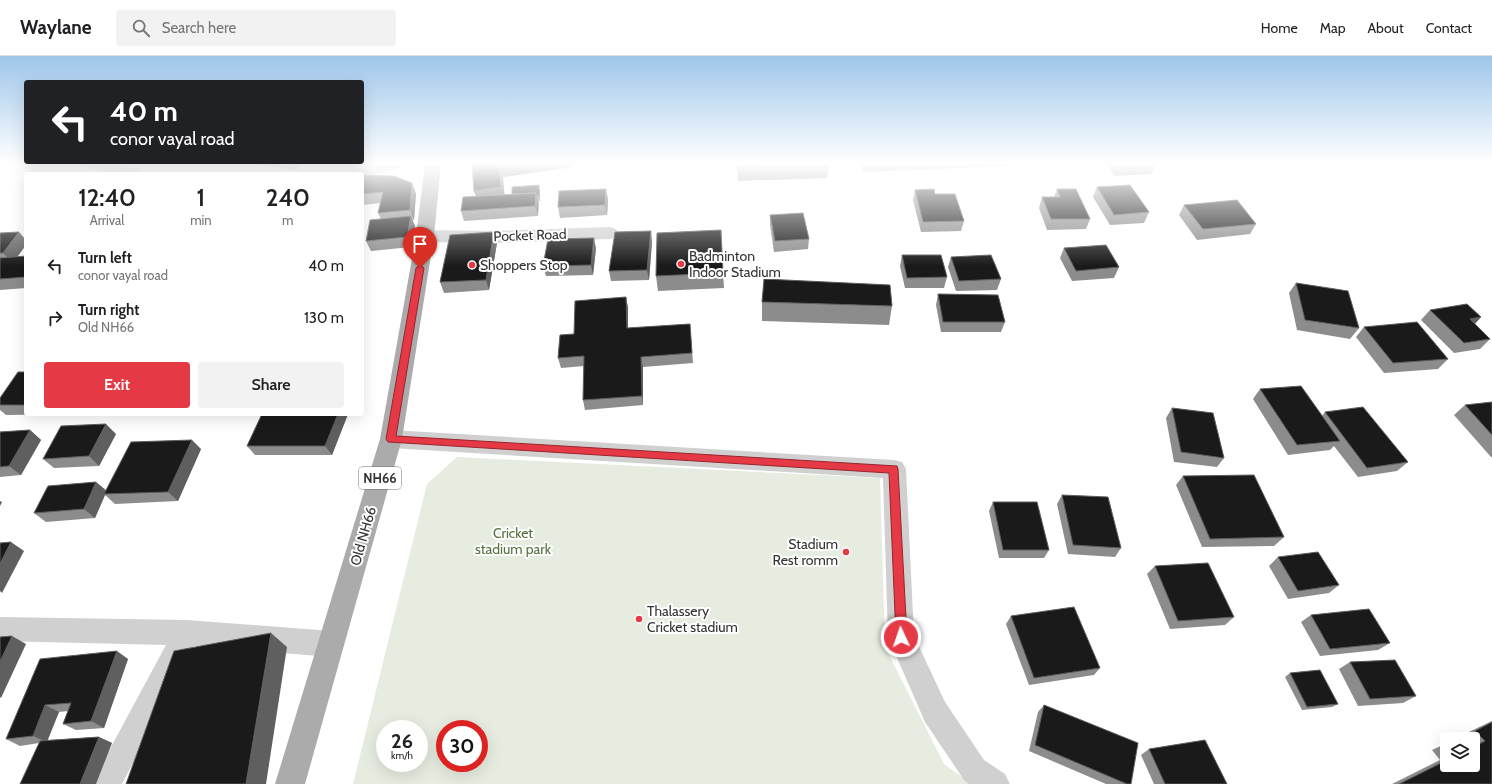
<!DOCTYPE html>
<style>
:root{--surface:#fff;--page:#f2f2f2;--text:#202124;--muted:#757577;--line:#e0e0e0;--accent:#e63946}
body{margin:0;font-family:Cabin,sans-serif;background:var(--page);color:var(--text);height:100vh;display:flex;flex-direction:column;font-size:15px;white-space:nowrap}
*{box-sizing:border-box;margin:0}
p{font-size:13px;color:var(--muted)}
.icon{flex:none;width:22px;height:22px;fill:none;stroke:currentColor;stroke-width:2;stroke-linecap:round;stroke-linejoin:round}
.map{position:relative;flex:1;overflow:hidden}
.details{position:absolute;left:24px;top:116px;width:340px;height:244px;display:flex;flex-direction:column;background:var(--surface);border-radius:4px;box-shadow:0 4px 16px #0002}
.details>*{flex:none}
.top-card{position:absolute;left:24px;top:24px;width:340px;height:84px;border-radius:4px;box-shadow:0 4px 16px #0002;background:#202124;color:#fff;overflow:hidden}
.fabs{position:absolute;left:1440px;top:676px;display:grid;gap:8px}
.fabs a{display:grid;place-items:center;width:40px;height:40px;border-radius:4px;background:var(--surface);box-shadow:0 4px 16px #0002;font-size:20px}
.speed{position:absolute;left:376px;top:664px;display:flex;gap:8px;font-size:20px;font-weight:700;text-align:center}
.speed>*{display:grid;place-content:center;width:52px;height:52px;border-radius:50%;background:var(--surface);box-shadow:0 4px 16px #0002;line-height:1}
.speed small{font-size:10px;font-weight:400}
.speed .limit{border:6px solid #d22;background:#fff;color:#111}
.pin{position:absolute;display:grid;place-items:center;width:34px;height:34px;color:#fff;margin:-41px -17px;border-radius:50% 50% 50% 0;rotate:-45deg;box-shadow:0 0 4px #0007}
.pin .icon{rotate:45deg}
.me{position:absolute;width:44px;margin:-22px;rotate:357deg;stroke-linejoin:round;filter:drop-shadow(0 0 3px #0008)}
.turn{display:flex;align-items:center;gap:14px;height:84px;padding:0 20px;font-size:18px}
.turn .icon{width:52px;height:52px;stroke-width:2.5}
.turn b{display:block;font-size:28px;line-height:34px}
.eta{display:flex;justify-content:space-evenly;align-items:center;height:68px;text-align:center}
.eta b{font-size:24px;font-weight:600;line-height:28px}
.action{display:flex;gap:8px;margin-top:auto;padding:8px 20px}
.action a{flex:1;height:46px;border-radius:4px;background:var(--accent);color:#fff;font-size:16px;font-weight:600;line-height:46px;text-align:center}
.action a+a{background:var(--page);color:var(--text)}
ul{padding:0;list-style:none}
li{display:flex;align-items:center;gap:12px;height:52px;padding:0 20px}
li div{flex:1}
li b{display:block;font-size:15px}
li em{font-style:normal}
header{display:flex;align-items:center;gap:24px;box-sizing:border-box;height:56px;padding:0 20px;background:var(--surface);border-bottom:1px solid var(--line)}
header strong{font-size:19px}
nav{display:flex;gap:22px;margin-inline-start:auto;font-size:14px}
.search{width:280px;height:36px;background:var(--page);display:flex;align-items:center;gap:10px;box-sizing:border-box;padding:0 14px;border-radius:4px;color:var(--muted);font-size:15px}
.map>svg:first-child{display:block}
</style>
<header>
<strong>Waylane</strong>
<div class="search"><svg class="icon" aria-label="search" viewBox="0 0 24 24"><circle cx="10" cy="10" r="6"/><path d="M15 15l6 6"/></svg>Search here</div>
<nav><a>Home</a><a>Map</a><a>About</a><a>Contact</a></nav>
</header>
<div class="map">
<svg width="1492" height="728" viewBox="0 0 1492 728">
<rect width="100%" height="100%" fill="#fff"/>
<path fill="#e6ecdf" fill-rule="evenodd" d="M457 401 880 422 885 591 944 708 972 728H353L427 428ZM385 673H419V707H385ZM445 673H479V707H445Z"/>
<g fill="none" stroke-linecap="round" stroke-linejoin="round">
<g fill="#d0d0d0" fill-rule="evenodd">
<path d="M610 171 616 173 619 177 616 181 610 183 495 187 425 186 419 184 416 180 419 176 425 174 495 175Z"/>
<path d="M391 374 894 404 902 406 906 413 914 580 945 646 984 704 1005 718 1010 728H969L964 724 925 666 888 581 883 422 391 392 383 389 380 383 383 377Z"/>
<path d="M0 561 187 564 331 575 340 579 344 588 340 597 331 601 194 590 122 728H91L166 589 0 585Z"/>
</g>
<g fill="#bdbdbd" fill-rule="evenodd">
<path d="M85 108H116L140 114 142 118H113L87 112Z"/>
<path d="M373 108H401L399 112 362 122V118H350L352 114Z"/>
</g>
<path fill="#ababab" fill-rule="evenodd" d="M425 108H441L434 180 402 383 305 728H275L380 383 416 180Z"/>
</g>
<g fill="#8c8c8c">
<path d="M254 108H301L296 114Z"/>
<path d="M472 108H571L572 111 503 121 504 139 512 138 540 134V145H538V160L464 165 461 155 476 140 474 135Z"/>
<path d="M737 108H829L827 122 738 125Z"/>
<path d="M861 108H1008L1007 110 863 116Z"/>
<path d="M1107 108H1156L1151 118 1114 120Z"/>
<path d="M362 119 412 127 416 138 414 164H412L415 170 411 191 371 195 366 185 381 163 378 157 381 147 362 149Z"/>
<path d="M1097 131 1149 156 1144 167 1110 169 1093 141Z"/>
<path d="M1057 133 1090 163 1086 173 1047 174 1039 152 1042 141H1054Z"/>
<path d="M915 134 935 138 964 165 961 175 921 176 913 144Z"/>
<path d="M608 143 607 159 560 162 558 151Z"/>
<path d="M1184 149 1256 168 1250 178 1197 184 1179 159Z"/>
<path d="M770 159 809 183 808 193 774 196 770 169Z"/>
<path d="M494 176 497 187 489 234 444 237 440 226Z"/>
<path d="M0 177 17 201 26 200V232L0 234Z"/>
<path d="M652 186 649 224 611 225 609 215Z"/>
<path d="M596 192 593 219 546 220 543 210Z"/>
<path d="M1064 192 1119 211 1114 222 1072 225 1060 202Z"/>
<path d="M902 199 947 221 944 232H905L900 210Z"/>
<path d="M951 201 1001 223 997 234 956 235 948 211Z"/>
<path d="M723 217 724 232 658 235 656 220Z"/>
<path d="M1296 227 1359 272 1350 283 1297 274 1289 237Z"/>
<path d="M938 238 1005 266 1001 276H941L936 249Z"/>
<path d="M626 241 628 252V272L690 268 693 307 643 311V349L585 354 583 344 584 310 561 312 558 302 574 278Z"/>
<path d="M762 246 892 250 889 269 762 265Z"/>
<path d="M1430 254 1481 261 1475 268 1490 283 1480 293 1454 297 1421 264Z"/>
<path d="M1364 271 1448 303 1438 313 1384 317 1356 281Z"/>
<path d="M26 316V358H77L6 359 0 354V342Z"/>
<path d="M1260 333 1322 360 1325 356 1408 406 1397 415 1358 421 1334 390 1330 394 1288 399 1253 343Z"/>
<path d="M1492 346V401H1491L1454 359 1465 349Z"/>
<path d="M1172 352 1224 402 1217 411 1174 406 1166 362Z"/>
<path d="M262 358H348L332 399H255L247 390Z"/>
<path d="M30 374 41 384 21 419 0 421V376Z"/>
<path d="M116 378 99 410 54 412 43 403Z"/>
<path d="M201 393 178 445 115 448 105 439 95 462 46 466 34 457 96 426 106 435Z"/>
<path d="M1183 420 1284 481 1274 490 1202 491 1176 429Z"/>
<path d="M1062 439 1121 492 1115 501 1068 498 1057 448Z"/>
<path d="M993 446 1049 494 1044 502H999L989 455Z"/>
<path d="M1278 501 1339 529 1329 537 1288 543 1269 510Z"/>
<path d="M1155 510 1234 561 1225 569 1170 573 1147 518Z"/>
<path d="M1311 559 1390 587 1378 594 1320 600 1301 566Z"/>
<path d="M1011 560 1100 612 1094 619 1029 629 1006 568Z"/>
<path d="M40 603H128L104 672 76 674 63 668 68 655 59 656 47 684 99 681 112 687H39L20 690 6 683Z"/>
<path d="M1350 606 1416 640 1403 647 1358 650 1339 613Z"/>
<path d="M1290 617 1338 648 1332 651 1302 654 1285 621Z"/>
<path d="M1044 649 1131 728H1106L1029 695 1038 656Z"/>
<path d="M1492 665V728H1392L1440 704 1432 694 1447 687V709H1473V683H1454Z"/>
<path d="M1149 693 1227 728H1154L1141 699Z"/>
</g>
<g fill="#5f5f5f">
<path d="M293 108H301L296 114Z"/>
<path d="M499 108H571L572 111 503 121 505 146 479 149 474 135Z"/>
<path d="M412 127 416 138 414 164 410 154Z"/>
<path d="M539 129 540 134V145L539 140Z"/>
<path d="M606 133 608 143 607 159 605 149Z"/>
<path d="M536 137 539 147 538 160 535 150Z"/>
<path d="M411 160 415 170 411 191 407 181Z"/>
<path d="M651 175 652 186 649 224 647 214Z"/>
<path d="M19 176 26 184V189L13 207 3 197Z"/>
<path d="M494 176 497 187 489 234 486 224Z"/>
<path d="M594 182 596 192 593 219 591 209Z"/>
<path d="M626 241 628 252V282L627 272Z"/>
<path d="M1481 261 1471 272 1470 263Z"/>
<path d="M641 301 643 311V349L642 340Z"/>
<path d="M338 358H348L332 399 325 390Z"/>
<path d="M106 368 116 378 99 410 89 400Z"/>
<path d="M30 374 41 384 21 419 9 410Z"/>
<path d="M192 384 201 393 178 445 168 436Z"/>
<path d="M96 426 107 435 104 438 105 439 95 462 84 453Z"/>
<path d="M0 445 2 446 0 450Z"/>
<path d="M11 486 24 495 2 537 0 535V508Z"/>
<path d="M271 577 287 591 266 728H246Z"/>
<path d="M12 580 26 588 1 642 0 641V606Z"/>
<path d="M117 595 128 603 104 672 91 665Z"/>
<path d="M45 649 59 656 47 686 33 680Z"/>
<path d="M99 681 112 687 96 728H80Z"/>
</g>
<g fill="#1a1a1a" stroke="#5f5f5f">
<path d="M472 108H499L501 131 474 135Z"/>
<path d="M738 108H796L738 110Z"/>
<path d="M362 119 394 120 412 127 410 154 378 157 383 136 362 138Z"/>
<path d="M539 129V140H537L536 137 512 138V131Z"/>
<path d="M1130 129 1149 156 1114 159 1097 131Z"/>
<path d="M606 133 605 149 558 151 559 135Z"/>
<path d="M934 133 935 138H955L964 165 923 166 915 134Z"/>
<path d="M1057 133H1076L1090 163H1051L1042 141H1060Z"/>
<path d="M536 137 535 150 461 155 463 141Z"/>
<path d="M1237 144 1256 168 1203 173 1184 149Z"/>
<path d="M803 157 809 183 775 185 770 159Z"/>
<path d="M411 160 407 181 366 185 370 164Z"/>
<path d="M721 174 723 217 656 220 657 177Z"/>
<path d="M651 175 647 214 609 215 615 176Z"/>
<path d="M19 176 3 197H0V177Z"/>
<path d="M494 176 486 224 440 226 450 179Z"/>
<path d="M594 182 591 209 543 210 548 183Z"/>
<path d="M1106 189 1119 211 1076 215 1064 192Z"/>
<path d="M902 199H941L947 221 907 222Z"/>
<path d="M991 199 1001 223 959 225 951 201Z"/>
<path d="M26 200V221L0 223V202Z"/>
<path d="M764 223 890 229 892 250 762 246Z"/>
<path d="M1296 227 1348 235 1359 272 1305 264Z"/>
<path d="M938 238 998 239 1005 266H943Z"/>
<path d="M626 241 627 272 690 268 692 297 641 301 642 340 583 344 584 300 558 302 560 279 574 278 575 245Z"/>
<path d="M1467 248 1481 261 1470 263 1490 283 1464 287 1430 254Z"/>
<path d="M1417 266 1448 303 1393 307 1364 271Z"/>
<path d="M18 316H26V349H0V342Z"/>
<path d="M1301 330 1340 385 1297 389 1260 333Z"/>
<path d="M1492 346V379L1465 349Z"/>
<path d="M1363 351 1408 406 1367 412 1325 356Z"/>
<path d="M1172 352 1213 357 1224 402 1181 396Z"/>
<path d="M262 358H338L325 390H247Z"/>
<path d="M106 368 89 400 43 403 61 370Z"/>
<path d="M30 374 9 410 0 411V376Z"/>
<path d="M192 384 168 436 104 438 131 386Z"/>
<path d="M1254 419 1284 481 1210 483 1183 420Z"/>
<path d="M96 426 84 453 34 457 48 430Z"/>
<path d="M1062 439 1108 441 1121 492 1073 489Z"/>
<path d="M993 446H1037L1049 494H1003Z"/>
<path d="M11 486 0 508V487Z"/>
<path d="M1318 496 1339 529 1298 535 1278 501Z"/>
<path d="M1208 507 1234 561 1178 565 1155 510Z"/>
<path d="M1074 551 1100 612 1034 622 1011 560Z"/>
<path d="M1369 553 1390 587 1330 593 1311 559Z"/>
<path d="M271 577 246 728H126L174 595Z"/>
<path d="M12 580 0 606V581Z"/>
<path d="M117 595 91 665 63 668 71 647 45 649 33 680 6 683 40 603Z"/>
<path d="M1395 604 1416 640 1370 643 1350 606Z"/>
<path d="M1320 614 1338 648 1307 651 1290 617Z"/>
<path d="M1044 649 1138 687 1131 728H1127L1035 689Z"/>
<path d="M1492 666V728H1399L1447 704V709H1473V691L1485 685 1475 675Z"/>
<path d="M99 681 80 728H20L40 685Z"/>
<path d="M1205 684 1227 728H1165L1149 693Z"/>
</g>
<linearGradient id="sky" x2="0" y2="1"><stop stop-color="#9ec6ea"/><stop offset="0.51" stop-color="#fff"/><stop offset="1" stop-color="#fff" stop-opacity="0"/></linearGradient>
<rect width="1492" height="210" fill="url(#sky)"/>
<path fill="#e63946" stroke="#96252e" d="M420 209 424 212 396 380 897 410 898 413 907 581 905 585 901 586 897 585 896 581 889 417 388 386 386 383 416 212Z"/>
<g fill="#e63946" stroke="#fff" stroke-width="1.5">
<circle cx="681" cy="208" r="4"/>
<circle cx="472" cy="209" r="4"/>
<circle cx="846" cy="496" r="4"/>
<circle cx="639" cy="563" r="4"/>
</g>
<g text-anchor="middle" stroke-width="4" stroke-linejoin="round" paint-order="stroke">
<rect fill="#fff" stroke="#707070" stroke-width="1" x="359" y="411" width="42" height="22" rx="3"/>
<g font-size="13" font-weight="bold" fill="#333">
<text x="380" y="427">NH66</text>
</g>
<g font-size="14" fill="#333" stroke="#fff">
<text transform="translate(530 179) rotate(-2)" y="5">Pocket Road</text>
<text transform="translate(363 480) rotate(-74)" y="5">Old NH66</text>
</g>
<g font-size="14" fill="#333" stroke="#fff" text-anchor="start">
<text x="689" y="205">Badminton<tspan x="689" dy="16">Indoor Stadium</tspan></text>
<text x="480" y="214">Shoppers Stop</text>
<text x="838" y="493" text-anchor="end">Stadium<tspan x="838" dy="16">Rest romm</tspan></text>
<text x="647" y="560">Thalassery<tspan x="647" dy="16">Cricket stadium</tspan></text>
</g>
<g font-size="14" fill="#56703f" stroke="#fff">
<text x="513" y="482">Cricket<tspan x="513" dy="16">stadium park</tspan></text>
</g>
</g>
</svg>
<div class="fabs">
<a><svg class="icon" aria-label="layers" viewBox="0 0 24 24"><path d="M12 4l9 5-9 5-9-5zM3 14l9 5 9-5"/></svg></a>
</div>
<div class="speed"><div>26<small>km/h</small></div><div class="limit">30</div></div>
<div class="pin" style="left:420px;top:212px;background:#d93025"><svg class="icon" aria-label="arrive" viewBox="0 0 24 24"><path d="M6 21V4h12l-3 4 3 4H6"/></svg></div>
<svg class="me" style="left:901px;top:581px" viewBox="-20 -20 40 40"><circle r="17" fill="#e63946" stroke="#fff" stroke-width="3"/><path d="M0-11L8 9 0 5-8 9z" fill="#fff"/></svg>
<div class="top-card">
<div class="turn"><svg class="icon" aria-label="left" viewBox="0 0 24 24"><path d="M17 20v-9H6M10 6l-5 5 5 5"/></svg><div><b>40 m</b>conor vayal road</div></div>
</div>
<section class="details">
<div class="eta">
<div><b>12:40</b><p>Arrival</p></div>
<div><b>1</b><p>min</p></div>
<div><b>240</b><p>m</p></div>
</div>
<ul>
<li><svg class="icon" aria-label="left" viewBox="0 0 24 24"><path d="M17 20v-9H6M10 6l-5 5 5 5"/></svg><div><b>Turn left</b><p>conor vayal road</p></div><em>40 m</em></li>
<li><svg class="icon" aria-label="right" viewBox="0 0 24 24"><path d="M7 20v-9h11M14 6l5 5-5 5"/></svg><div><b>Turn right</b><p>Old NH66</p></div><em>130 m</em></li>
</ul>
<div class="action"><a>Exit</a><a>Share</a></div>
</section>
</div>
